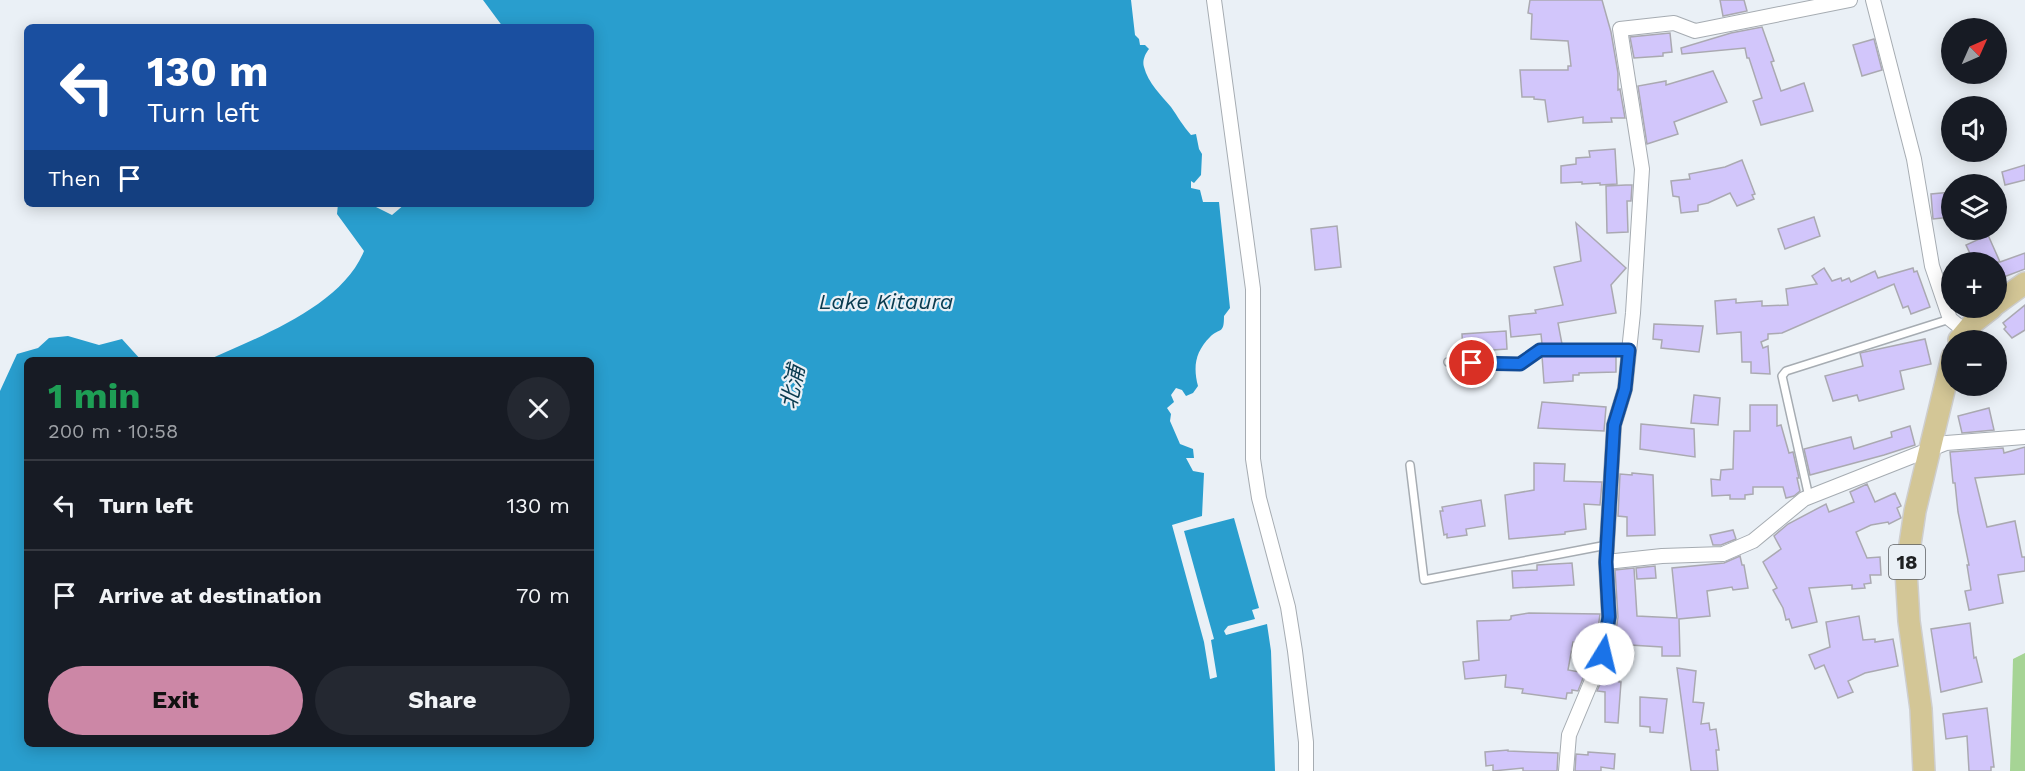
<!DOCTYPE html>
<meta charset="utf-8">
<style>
:root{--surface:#171b24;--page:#242831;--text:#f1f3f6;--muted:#9ea1a6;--line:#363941;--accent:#cc87a6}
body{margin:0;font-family:"Work Sans","Noto Sans JP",sans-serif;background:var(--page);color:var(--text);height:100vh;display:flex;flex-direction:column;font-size:22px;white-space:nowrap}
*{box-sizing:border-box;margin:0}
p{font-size:20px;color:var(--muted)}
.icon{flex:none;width:33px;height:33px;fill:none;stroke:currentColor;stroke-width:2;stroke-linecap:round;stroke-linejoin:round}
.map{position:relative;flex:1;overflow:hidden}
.sheet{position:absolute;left:24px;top:357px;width:570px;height:390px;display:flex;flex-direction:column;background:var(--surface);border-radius:9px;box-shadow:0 3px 15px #0003}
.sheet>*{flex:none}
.hud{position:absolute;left:24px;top:24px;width:570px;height:183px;border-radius:9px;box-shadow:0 3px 15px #0003;background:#1a4fa0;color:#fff;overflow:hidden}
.needle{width:39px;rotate:45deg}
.controls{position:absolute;left:1941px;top:18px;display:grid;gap:12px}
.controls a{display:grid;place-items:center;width:66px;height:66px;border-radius:50%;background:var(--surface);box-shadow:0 3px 15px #0003;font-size:30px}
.pin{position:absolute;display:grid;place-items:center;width:51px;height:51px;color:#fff;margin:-26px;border:3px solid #fff;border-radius:50%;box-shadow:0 2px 6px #0007}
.me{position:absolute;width:66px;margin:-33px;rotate:9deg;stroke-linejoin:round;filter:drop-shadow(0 0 4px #0008)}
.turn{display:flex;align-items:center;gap:21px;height:126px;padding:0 24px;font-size:27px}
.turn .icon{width:78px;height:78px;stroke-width:2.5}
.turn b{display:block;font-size:42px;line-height:51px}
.then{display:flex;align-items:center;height:57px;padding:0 24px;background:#0003;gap:12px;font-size:22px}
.round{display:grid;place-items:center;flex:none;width:63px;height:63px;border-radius:32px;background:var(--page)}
.summary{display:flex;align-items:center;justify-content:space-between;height:102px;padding:0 24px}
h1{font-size:36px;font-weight:700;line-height:45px;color:#1e9e55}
.button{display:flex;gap:12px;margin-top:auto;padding:12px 24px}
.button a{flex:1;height:69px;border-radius:36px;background:var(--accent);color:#111;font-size:24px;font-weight:700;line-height:69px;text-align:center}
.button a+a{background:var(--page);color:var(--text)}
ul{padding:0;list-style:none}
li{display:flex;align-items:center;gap:18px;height:90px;padding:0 24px;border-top:2px solid var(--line)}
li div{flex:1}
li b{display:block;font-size:22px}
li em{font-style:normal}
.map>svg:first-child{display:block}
</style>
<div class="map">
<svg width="2025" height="771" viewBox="0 0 2025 771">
<rect width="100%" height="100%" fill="#eaf0f6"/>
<path fill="#a6d495" d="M2025 653V771H2010L2013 659Z"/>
<path fill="#299ece" d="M483 0H1131L1135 35 1139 39 1140 45H1145L1149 49C1145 54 1142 61 1144 67 1148 83 1161 95 1171 107 1178 117 1183 126 1191 135L1196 134 1199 149 1202 154 1201 175 1194 183 1191 181V188L1200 190 1203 202H1219L1230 308 1224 316C1224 335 1220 327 1210 337 1195 352 1193 367 1198 386L1193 393 1186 396 1182 390 1176 388 1171 395 1174 402 1167 408 1171 414 1170 421 1180 444 1193 449 1194 458H1186L1193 471 1204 473 1202 516 1172 525 1204 642 1210 679 1217 677 1211 640 1214 639 1184 531 1234 518 1259 608 1252 610 1255 619 1228 626 1224 631 1226 635 1267 624 1271 651 1275 771H0V391L17 354 38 348 49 338 68 336 99 345 122 339 141 360H27V744H591V360H208C259 337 342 306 364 251L337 214 338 204H370L392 215 405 204H591V27H503Z"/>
<g fill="#d2c6fb" stroke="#aaa9b1" stroke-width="1.5">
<path d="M1530 0H1602L1611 32 1618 73V90L1620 89 1625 118H1611L1612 122 1583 123V117L1548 122 1545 100 1534 99V97H1522L1520 70H1568V66H1571L1568 41 1531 39 1532 14 1528 13Z"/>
<path d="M1720 0H1744L1747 11 1723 16Z"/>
<path d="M1762 27 1774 61 1771 62 1781 91 1804 83 1813 111 1761 125 1753 101 1762 98 1749 58H1747L1745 48 1682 54 1681 48 1731 33Z"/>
<path d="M1670 33 1672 52 1663 53V56L1634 58 1630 37Z"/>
<path d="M1874 39 1882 70 1862 76 1853 45Z"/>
<path d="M1713 71 1727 102 1674 122 1678 134 1647 144 1638 86 1666 81V85Z"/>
<path d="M1615 149 1617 184 1600 185V183L1582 184V182L1561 183V166L1576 164V158L1590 157 1589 151Z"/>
<path d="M1742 160 1755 194 1752 195 1754 199 1737 206 1730 193 1708 203 1698 205V211L1681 213 1679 197 1673 196 1671 181 1690 179 1689 174 1725 167Z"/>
<path d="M2025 165V180L2005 185 2002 172Z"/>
<path d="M1626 185H1632L1631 201H1627L1628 232 1607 233 1606 186Z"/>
<path d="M1952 192V217L1933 219 1931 194Z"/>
<path d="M1814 217 1820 236 1785 249 1778 229Z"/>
<path d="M1576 223 1626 268 1611 285 1616 313 1558 323 1562 344H1542L1541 334 1511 337 1509 316 1536 313 1535 310 1563 305 1554 267 1581 261Z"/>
<path d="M1337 226 1341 267 1315 270 1311 229Z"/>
<path d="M1988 235 2000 262 2025 253V269L1996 280V263L1999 262H1974L1966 245Z"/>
<path d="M1824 268 1832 281 1841 278 1842 281 1849 278 1851 282 1875 271 1878 278 1913 268 1914 272 1917 271 1930 307 1911 314 1908 306 1903 308 1894 284 1782 333 1768 334V339L1761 342 1763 348 1768 346 1770 374 1751 373V362H1742L1741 332 1717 334 1715 301 1736 299V303L1762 301V306L1788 305 1786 289 1817 284 1812 276Z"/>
<path d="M2025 305V330L2012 338 2004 329 2006 327 2003 323Z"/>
<path d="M1654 324 1703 326 1699 352 1661 348 1662 340 1653 339Z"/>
<path d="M1506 331 1507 349 1463 352 1462 334Z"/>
<path d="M1925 339 1931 364 1900 371 1904 389 1859 401 1857 395 1833 401 1825 376 1863 366 1860 353Z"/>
<path d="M1542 356H1616V372L1579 373V375H1573V381L1544 383Z"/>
<path d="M1694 395 1720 398 1718 425 1691 423Z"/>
<path d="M1542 402 1606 407 1604 431 1538 428Z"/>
<path d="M1750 405H1777V426L1781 425 1789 453 1793 452 1799 478H1797L1800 491 1794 496 1786 498 1783 487H1753V494L1745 495V499H1730V495L1712 496 1711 479 1720 480 1721 470 1733 469 1734 431H1750Z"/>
<path d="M1989 408 1994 430 1962 433 1958 416Z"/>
<path d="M1641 424 1694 429 1695 457 1640 449Z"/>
<path d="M1910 426 1915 445 1884 455 1810 475 1804 449 1851 437 1854 449 1892 437 1891 432Z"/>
<path d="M2025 447V474L1975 478 1987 527 2015 521 2022 557H2025V571L1998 575 2003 603 1969 610 1965 591 1971 590 1967 565H1969L1958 512 1955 483H1953L1950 452 2003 448 2004 453Z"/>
<path d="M1534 463 1565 464 1564 481 1602 482 1600 505 1584 504 1586 529 1565 532V534L1509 539 1505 495 1534 490Z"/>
<path d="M1632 473 1653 475 1655 535 1627 536V517L1618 516 1620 474 1632 475Z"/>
<path d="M1867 484 1875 502 1895 493 1901 506 1897 508 1901 518 1889 524 1888 522 1871 525 1856 532 1867 558 1880 557 1881 575H1870L1871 583 1864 584 1865 588 1852 589V585L1809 588 1817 622 1792 628 1789 619 1786 620 1783 608 1773 590 1777 588 1763 562 1781 549 1774 536 1788 524 1826 504 1829 512 1854 502 1850 492Z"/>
<path d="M1481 500 1485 526 1466 529 1467 535 1447 538V534L1444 535 1440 511H1443L1442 507Z"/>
<path d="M1733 530 1736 539 1721 545H1713L1710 535Z"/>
<path d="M1740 556 1742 565H1744L1748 588 1733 590 1732 587 1707 591 1710 616 1679 619 1680 656H1662V647L1614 644 1618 617 1615 570 1634 568 1637 616 1677 618 1672 568 1724 563Z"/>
<path d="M1572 563 1574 585 1513 588 1512 571 1537 570V565Z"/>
<path d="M1655 566 1656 578 1637 579 1636 568Z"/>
<path d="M1529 613 1600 614 1596 643 1573 642 1568 670 1585 673 1578 691 1572 690V693H1567L1566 699 1522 693 1523 689 1505 687 1506 675 1465 679 1463 662 1479 660 1477 621 1509 620 1511 619V616Z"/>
<path d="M1859 616 1863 640 1875 639V642L1893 639 1898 666 1865 673 1848 681 1853 692 1838 698 1824 665 1815 669 1809 655 1830 647 1826 622Z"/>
<path d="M1970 623 1974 658 1976 657 1982 682 1941 692 1931 629Z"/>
<path d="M1677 668 1696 671 1693 702 1704 703 1701 724 1709 723 1710 730 1716 729 1719 750H1716L1718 771H1691Z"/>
<path d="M1604 675 1619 676V682H1621L1618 723 1605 722V692L1597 691Z"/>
<path d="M1640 697 1667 699 1663 733 1650 732V727L1640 726Z"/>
<path d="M1987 708 1994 767H1991V771H1969L1967 736 1946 739 1943 714Z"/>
<path d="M1508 750V751L1558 753 1557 771H1523V768L1493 771V765L1486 766 1485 752Z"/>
<path d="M1588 752 1615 754 1614 769 1601 767V771H1575L1576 754 1588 755Z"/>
</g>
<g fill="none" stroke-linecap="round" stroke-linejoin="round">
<defs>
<g id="lane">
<path d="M1448 362 1520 364 1540 350H1629"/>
<path d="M1410 465 1424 580 1607 545"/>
<path d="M1809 497 1782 376 1786 371 1950 319"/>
</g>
<g id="street">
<path d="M1214 0 1253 289V459L1259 498 1288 607 1295 651 1306 742V771"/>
<path d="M1873 0 1914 159 1932 266 1950 319 1965 331"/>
<path d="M1606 562 1662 556 1723 554 1753 541 1804 499 1946 443 2025 437"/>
<path d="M1566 771 1569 735 1603 654 1609 617 1606 562 1614 425 1625 389 1633 313 1642 169 1620 29 1674 23 1695 31 1850 0"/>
</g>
<g id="primary">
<path d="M1996 304 2025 283"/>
<path d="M1959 340 1974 322 1992 308"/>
<path d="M1924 771 1921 709 1909 621 1906 571 1915 511 1952 357"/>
</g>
</defs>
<use href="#lane" stroke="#a6acb2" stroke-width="10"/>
<use href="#street" stroke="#a6acb2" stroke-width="16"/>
<use href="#primary" stroke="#cecece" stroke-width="24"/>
<use href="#lane" stroke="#fff" stroke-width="7"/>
<use href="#street" stroke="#fff" stroke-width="14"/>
<use href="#primary" stroke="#d3c696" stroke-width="21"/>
</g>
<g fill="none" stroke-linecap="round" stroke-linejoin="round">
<defs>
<path id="route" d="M1472 363 1520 364 1540 350H1629L1625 389 1614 425 1606 562 1609 617 1603 654"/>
</defs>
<use href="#route" stroke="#114b97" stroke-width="15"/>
<use href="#route" stroke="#1a73e8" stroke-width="10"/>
</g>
<g text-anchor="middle" stroke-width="4.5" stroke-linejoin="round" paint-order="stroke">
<rect fill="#eaf0f6" stroke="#5b5e62" stroke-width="1.5" x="1889" y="545" width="36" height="34" rx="4.5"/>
<g font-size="20" font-weight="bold" fill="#1e2022">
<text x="1907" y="569">18</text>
</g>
<g font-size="22" font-style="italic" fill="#0a3b4f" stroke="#eaf0f6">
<text x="886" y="309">Lake Kitaura</text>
<text transform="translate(792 387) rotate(-78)" y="8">北浦</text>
</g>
</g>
</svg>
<div class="controls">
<a><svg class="needle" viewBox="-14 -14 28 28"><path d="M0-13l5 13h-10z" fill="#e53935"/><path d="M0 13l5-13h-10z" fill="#9ea1a6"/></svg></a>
<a><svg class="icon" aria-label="sound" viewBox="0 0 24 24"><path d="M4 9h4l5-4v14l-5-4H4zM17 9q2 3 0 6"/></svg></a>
<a><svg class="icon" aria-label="layers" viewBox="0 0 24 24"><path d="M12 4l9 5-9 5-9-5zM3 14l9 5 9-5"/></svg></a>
<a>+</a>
<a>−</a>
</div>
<div class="pin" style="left:1472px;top:363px;background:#d93025"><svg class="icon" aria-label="arrive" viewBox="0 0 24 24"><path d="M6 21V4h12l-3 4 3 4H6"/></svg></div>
<svg class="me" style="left:1603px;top:654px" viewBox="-20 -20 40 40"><circle r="19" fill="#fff"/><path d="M0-13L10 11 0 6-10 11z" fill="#1a73e8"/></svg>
<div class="hud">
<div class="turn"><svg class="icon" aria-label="left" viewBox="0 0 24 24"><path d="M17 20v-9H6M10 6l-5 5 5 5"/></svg><div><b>130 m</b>Turn left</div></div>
<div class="then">Then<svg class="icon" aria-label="arrive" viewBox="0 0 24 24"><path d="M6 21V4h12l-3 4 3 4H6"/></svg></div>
</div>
<section class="sheet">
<div class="summary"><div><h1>1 min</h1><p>200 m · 10:58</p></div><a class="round"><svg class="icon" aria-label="close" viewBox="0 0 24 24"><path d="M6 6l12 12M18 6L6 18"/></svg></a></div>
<ul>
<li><svg class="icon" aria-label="left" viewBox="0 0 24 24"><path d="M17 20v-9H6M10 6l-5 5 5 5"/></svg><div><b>Turn left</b></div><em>130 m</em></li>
<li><svg class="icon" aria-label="arrive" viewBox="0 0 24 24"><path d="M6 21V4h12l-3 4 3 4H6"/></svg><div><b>Arrive at destination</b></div><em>70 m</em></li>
</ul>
<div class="button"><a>Exit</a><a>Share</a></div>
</section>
</div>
